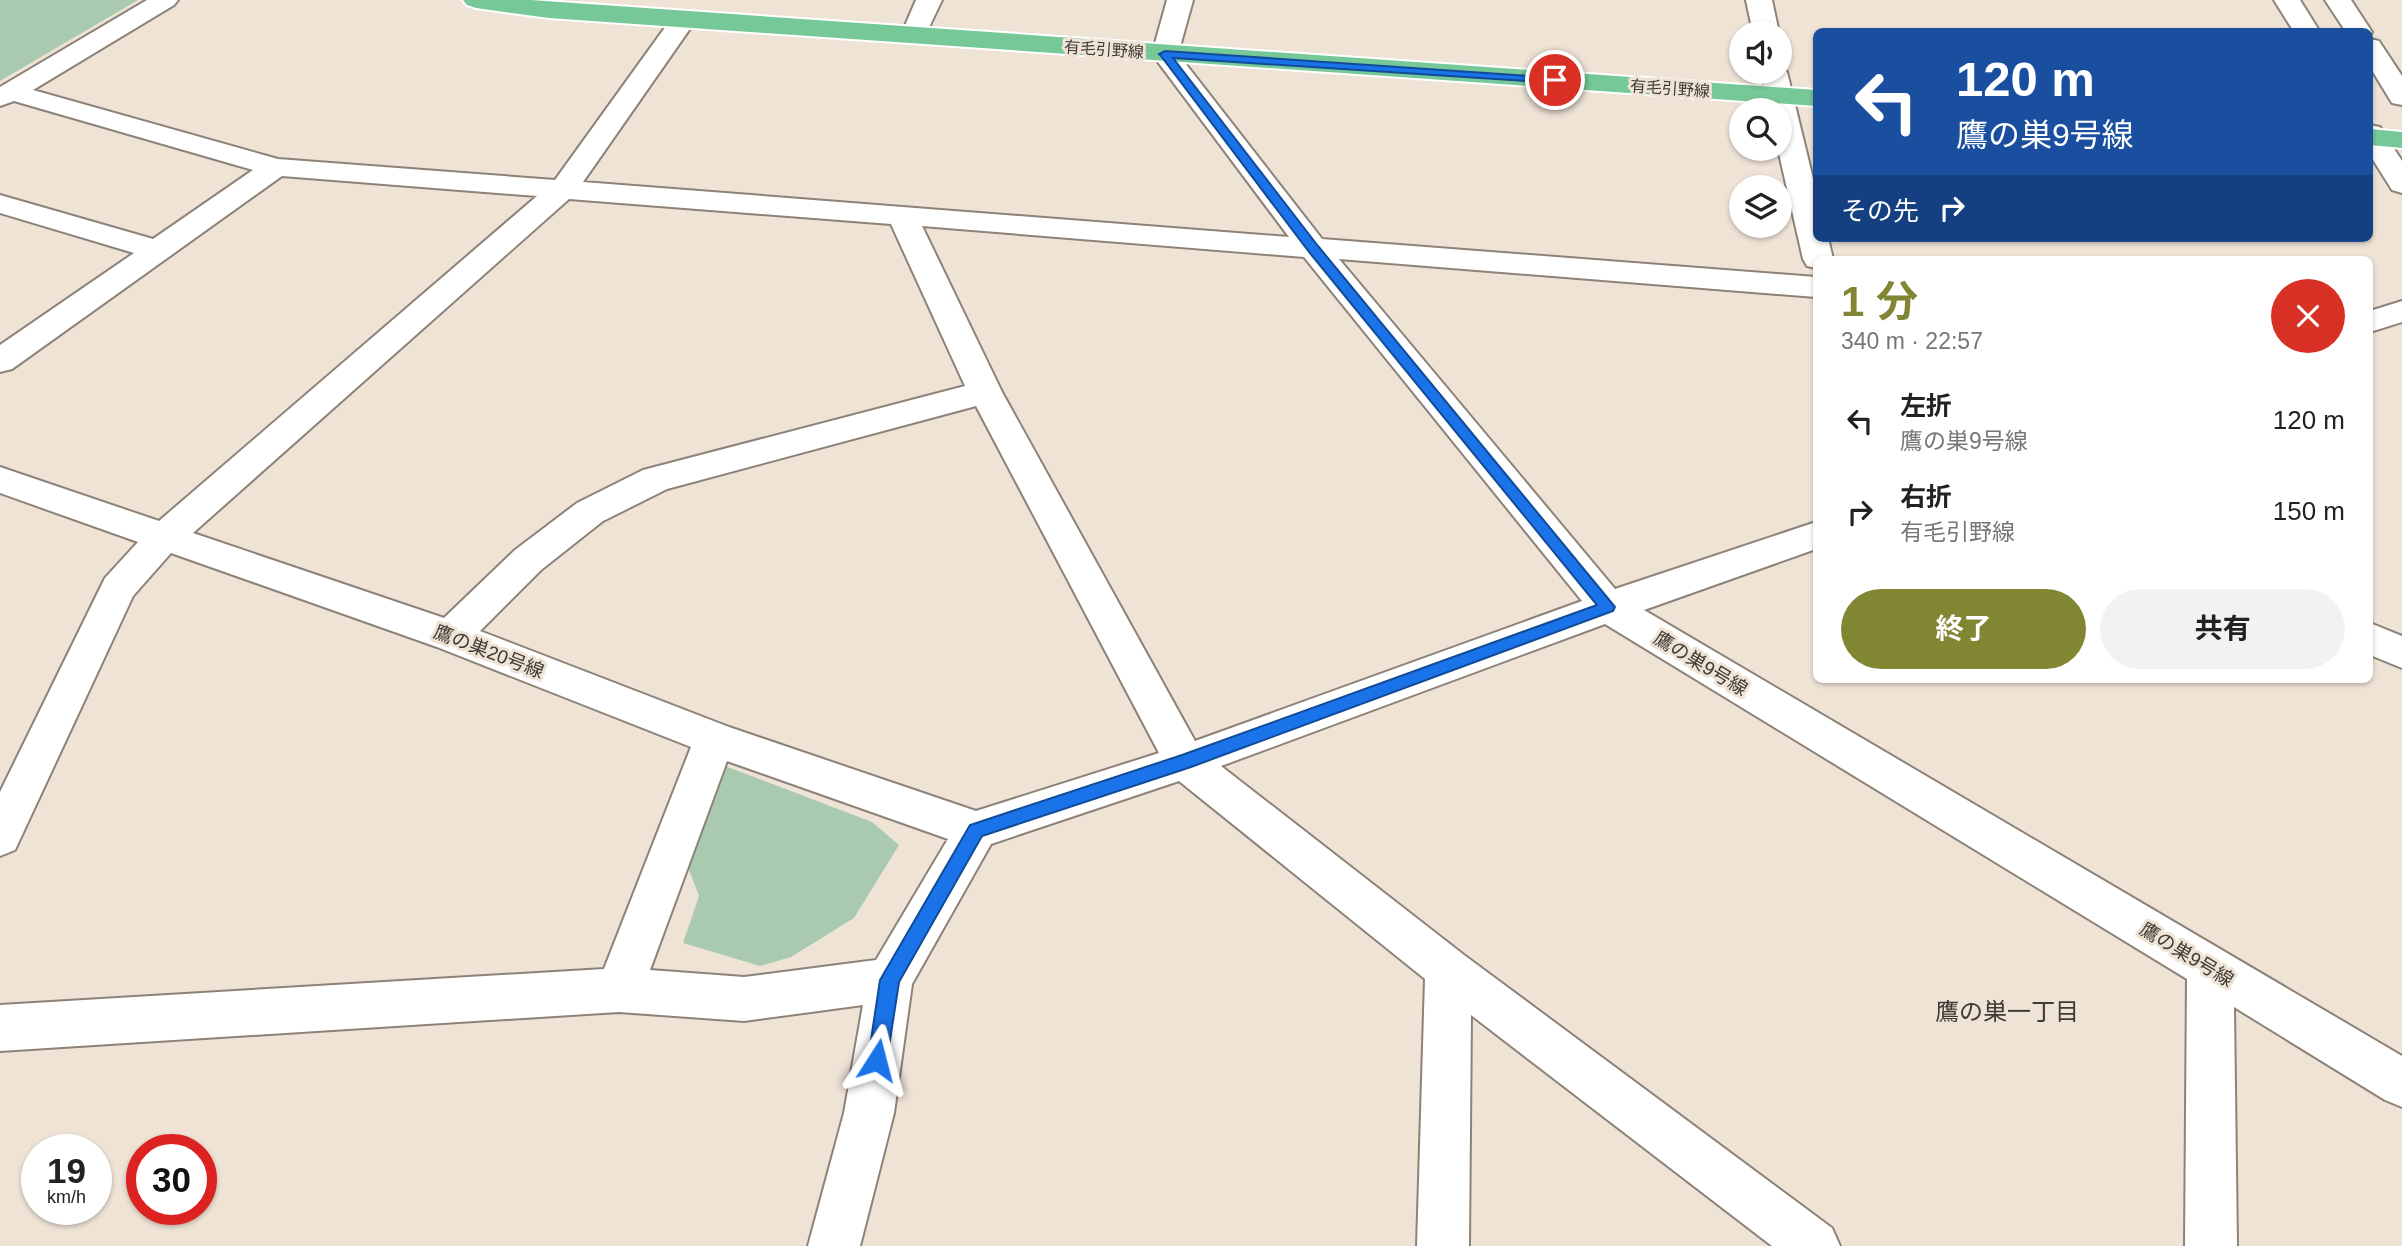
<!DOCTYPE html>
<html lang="ja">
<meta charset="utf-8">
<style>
:root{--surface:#fff;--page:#f2f2f2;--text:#222;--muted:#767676;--accent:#808631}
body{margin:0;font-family:Helvetica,"Noto Sans JP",sans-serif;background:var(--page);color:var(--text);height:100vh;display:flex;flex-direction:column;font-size:26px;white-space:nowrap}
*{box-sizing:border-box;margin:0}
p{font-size:23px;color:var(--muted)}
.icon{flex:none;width:38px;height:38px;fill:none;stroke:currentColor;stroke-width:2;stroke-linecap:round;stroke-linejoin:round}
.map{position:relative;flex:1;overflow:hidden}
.drawer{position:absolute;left:1813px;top:256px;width:560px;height:427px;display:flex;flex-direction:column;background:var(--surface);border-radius:10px;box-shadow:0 2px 5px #0004}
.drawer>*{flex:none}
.top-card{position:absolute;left:1813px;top:28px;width:560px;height:214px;border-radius:10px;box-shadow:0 2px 5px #0004;background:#1a4fa0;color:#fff;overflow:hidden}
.controls{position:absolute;left:1729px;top:21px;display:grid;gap:14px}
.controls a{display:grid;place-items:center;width:63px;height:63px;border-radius:50%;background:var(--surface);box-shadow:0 2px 5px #0004;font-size:35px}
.speed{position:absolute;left:21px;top:1134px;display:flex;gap:14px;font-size:35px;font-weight:700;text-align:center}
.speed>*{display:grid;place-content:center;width:91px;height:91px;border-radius:50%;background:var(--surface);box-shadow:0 2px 5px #0004;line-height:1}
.speed small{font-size:18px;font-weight:400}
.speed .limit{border:10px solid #d22;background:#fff;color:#111}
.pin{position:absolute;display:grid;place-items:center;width:60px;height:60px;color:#fff;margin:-30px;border:4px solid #fff;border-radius:50%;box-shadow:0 2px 7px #0007}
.me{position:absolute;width:77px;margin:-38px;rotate:9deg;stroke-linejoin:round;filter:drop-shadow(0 0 5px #0008)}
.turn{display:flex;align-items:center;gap:24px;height:147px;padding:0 28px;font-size:32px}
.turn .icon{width:91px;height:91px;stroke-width:2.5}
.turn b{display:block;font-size:49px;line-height:60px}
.then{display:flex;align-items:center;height:66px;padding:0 28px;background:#0003;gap:14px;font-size:26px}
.round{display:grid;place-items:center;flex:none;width:74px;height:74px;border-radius:37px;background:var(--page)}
.head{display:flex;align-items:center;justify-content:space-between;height:119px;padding:0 28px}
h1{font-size:42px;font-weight:700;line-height:52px;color:var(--accent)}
.button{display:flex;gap:14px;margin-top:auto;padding:14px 28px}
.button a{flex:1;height:80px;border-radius:42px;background:var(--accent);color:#fff;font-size:28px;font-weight:700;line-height:80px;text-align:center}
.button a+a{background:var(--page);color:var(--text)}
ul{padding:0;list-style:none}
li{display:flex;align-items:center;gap:21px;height:91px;padding:0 28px}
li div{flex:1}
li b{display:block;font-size:26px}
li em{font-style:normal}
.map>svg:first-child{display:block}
</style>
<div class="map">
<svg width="2402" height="1246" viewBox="0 0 2402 1246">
<rect width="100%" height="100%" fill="#efe3d6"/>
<g fill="#aacaaf">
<path d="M0 0H138L0 81Z"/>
<path d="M725 766 872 822 899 845 854 918 791 957 760 966 683 943 699 896 686 862Z"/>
</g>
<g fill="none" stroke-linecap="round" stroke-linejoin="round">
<defs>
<g id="minor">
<path d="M147 0H178L174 5 33 90 278 159 555 180 674 15 683 12 692 15 696 20 583 182 1289 237 1152 54 1167 0H1193L1178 54 1322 239 1816 277V297L1339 259 1615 589 1816 522V549L1644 610 2402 1056V1107L2385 1100 2234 1007 2237 1246H2185L2187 979 1605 624 1221 766 1464 955 1832 1228 1840 1246H1772L1471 1015 1469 1246H1417L1425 979 1179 781 991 844 912 984 894 1113 860 1246H808L844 1113 863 1005 744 1021 619 1012 0 1051V1005L604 969 691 747 437 647 171 553 133 596 15 850 0 856V792L105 578 138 542 0 493V467L159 521 537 196 282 176 12 369 0 372V345L134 253 0 213V195L153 239 253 170 14 101 0 106V87ZM569 199 891 224 965 386 643 470 577 503 515 550 444 618 193 533ZM922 226 1304 257 1582 601 1195 741 1002 392ZM976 406 1159 753 976 811 729 727 480 631 541 570 603 521 667 489ZM727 761 948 839 876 960 744 977 650 970Z"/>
<path d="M916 0H942L923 40 914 43 905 40 901 35Z"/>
<path d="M1746 0H1772L1779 33H1753Z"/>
<path d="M2274 0H2300L2320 32H2294Z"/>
<path d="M2325 0H2351L2372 32 2370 35V32H2346Z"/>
<path d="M2370 39 2379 41 2402 76V105L2392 103 2370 67Z"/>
<path d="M1780 65 1787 72 1816 191V238H1828L1833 259H1816V268L1807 266 1803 259 1778 149 1780 110H1769L1761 72H1780Z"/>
<path d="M2370 125 2380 127 2402 161V193L2392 190 2370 155Z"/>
<path d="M2402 301V322L2370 332V311Z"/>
<path d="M2370 623 2402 636V668L2370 655Z"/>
</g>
<g id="major">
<path d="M463 0H531L1816 90V106L549 18 476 8 467 5Z"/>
<path d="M2370 129 2402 132V148L2370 145Z"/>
</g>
</defs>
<use href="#minor" stroke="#8d8277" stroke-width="4"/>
<use href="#major" stroke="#fff" stroke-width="4"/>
<use href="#minor" fill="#fff" fill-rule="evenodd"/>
<use href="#major" fill="#77c898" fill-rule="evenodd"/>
</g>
<path fill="#1a73e8" stroke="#114b97" stroke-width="2" d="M1165 51 1559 78V82L1555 83 1173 58 1318 246 1615 607 1613 611 1191 767 982 836 899 982 887 1060 884 1066 877 1069 870 1066 868 1060 880 980 970 825 1182 755 1597 605 1309 252 1161 56 1159 54Z"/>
<g text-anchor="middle" stroke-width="6" stroke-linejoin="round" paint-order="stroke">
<g font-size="16" fill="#3e3a34" stroke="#efe3d6">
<text transform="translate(1104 49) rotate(4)" y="6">有毛引野線</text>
<text transform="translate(1670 88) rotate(4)" y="6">有毛引野線</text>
</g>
<g font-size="19" fill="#3e3a34" stroke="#efe3d6">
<text transform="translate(489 651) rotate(21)" y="7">鷹の巣20号線</text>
<text transform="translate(1701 663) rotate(31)" y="7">鷹の巣9号線</text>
<text transform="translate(2187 954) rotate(31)" y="7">鷹の巣9号線</text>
</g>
<g font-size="24" fill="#3e3a34" stroke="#efe3d6">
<text x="2007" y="1020">鷹の巣一丁目</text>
</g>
</g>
</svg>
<div class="controls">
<a><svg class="icon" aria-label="sound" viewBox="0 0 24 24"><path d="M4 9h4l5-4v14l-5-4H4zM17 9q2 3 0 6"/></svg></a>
<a><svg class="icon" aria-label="search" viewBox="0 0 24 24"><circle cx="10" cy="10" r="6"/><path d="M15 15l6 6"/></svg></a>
<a><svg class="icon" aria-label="layers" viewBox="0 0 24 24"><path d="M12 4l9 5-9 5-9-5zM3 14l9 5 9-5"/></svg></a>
</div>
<div class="speed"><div>19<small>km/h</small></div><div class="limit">30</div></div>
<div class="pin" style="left:1555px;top:80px;background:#d93025"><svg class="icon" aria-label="arrive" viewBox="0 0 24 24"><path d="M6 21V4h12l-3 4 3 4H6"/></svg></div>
<svg class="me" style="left:877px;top:1060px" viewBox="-20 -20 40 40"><path d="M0-17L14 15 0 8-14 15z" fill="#1a73e8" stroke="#fff" stroke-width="4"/></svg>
<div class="top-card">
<div class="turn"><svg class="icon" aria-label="left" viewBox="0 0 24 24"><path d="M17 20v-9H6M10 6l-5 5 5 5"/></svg><div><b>120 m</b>鷹の巣9号線</div></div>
<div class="then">その先<svg class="icon" aria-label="right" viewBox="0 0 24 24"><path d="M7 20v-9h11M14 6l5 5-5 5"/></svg></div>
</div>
<section class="drawer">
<div class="head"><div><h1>1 分</h1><p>340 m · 22:57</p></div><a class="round" style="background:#d93025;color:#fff"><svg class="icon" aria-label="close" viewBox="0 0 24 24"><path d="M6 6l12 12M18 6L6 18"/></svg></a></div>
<ul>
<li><svg class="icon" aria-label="left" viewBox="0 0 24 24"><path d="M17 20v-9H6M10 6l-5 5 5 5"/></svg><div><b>左折</b><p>鷹の巣9号線</p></div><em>120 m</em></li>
<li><svg class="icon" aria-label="right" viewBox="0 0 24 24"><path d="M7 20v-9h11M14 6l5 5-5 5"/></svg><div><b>右折</b><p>有毛引野線</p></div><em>150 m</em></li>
</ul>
<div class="button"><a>終了</a><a>共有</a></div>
</section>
</div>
